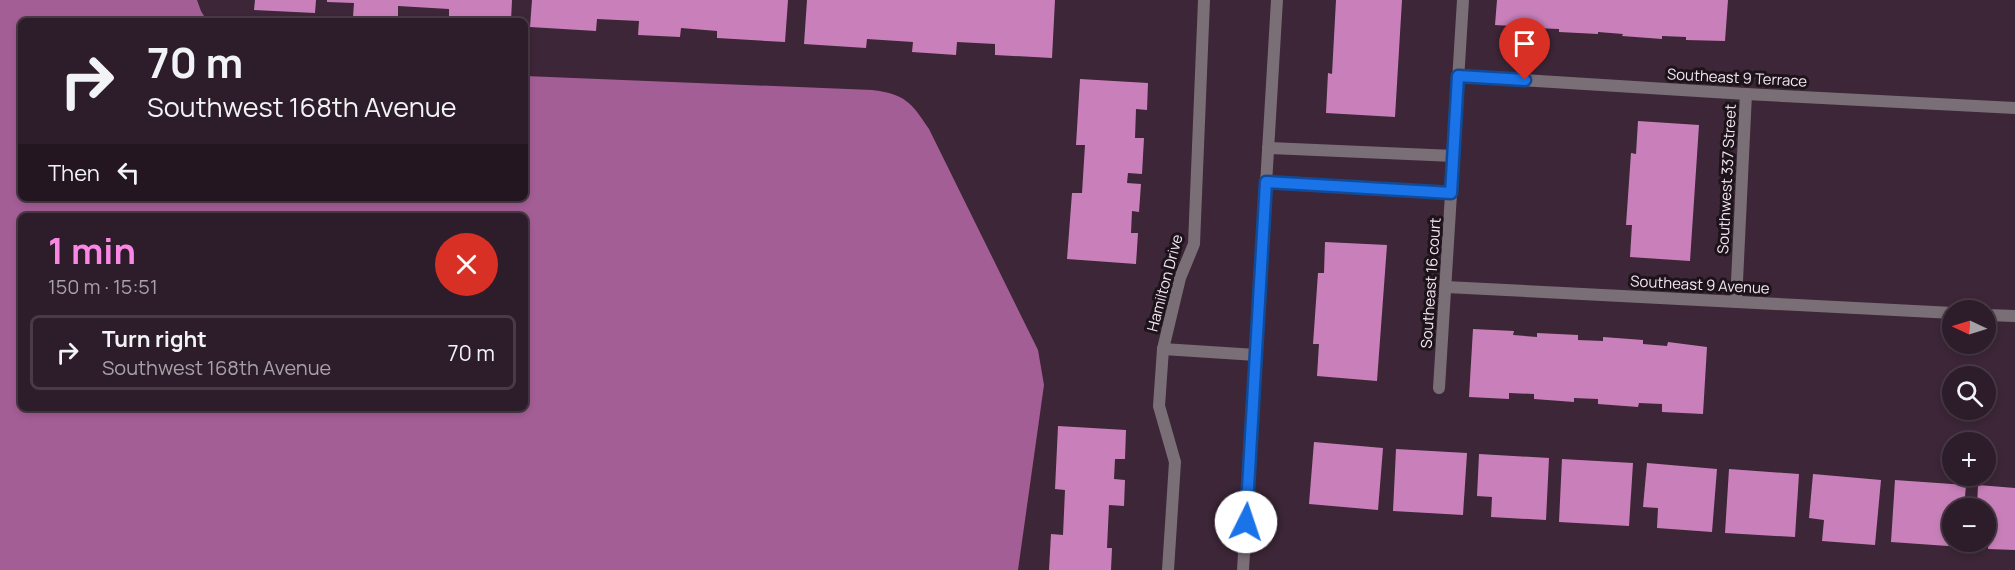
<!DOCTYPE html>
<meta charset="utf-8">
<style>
:root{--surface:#2d1c29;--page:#352531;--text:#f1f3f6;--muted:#a7a1a8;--line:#483a46;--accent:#fb87e5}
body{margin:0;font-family:Manrope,sans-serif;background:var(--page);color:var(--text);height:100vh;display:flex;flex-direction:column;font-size:22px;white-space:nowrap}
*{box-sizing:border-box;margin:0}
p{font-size:20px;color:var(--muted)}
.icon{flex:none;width:33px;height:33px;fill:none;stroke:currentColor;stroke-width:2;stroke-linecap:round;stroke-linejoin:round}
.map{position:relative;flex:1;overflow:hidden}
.side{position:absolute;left:18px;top:213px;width:510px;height:198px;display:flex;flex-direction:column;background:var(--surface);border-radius:9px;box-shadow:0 3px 9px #0003,0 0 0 2px var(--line)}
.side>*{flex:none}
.banner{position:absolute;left:18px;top:18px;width:510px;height:183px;border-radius:9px;box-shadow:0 3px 9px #0003,0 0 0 2px var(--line);background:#2d1c29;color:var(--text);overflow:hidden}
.needle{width:39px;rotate:274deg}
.controls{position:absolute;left:1942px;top:300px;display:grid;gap:12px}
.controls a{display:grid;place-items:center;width:54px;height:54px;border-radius:50%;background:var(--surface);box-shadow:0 3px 9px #0003,0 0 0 2px var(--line);font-size:30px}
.pin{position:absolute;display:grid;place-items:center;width:51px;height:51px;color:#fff;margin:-62px -26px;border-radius:50% 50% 50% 0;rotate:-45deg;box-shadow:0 0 6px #0007}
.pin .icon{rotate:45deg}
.me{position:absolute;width:66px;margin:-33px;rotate:4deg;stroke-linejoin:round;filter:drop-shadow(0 0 4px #0008)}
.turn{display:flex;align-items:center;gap:21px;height:126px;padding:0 30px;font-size:27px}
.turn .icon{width:78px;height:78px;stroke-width:2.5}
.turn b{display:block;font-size:42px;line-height:51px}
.then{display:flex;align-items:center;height:57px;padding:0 30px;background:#0003;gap:12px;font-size:22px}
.round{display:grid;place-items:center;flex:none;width:63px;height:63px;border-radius:32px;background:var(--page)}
.overview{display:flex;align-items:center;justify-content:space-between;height:102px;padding:0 30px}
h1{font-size:36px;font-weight:700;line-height:45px;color:var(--accent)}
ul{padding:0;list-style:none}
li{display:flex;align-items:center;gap:18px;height:75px;margin:0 12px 9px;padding:0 18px;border:3px solid var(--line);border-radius:9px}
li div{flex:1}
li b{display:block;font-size:22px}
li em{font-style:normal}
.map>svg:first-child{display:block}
</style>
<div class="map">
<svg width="2015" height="570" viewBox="0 0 2015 570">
<rect width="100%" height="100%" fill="#3c2637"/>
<path fill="#a45e96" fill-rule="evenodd" d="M0 0H197L201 11 207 21H21V198H525V76L872 90C905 94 911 102 929 129L1038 350 1044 385 1018 570H0ZM21 216H525V408H21Z"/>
<g fill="#c980ba">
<path d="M255 0H316L315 13 254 10Z"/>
<path d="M327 0H512L511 21H449V9L398 6V19L353 17 354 3 327 2Z"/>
<path d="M532 0H788L785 42 717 38V31L681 28 680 37 638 35 639 21 597 19 596 31 530 27Z"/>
<path d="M807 0H1055L1052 58 995 55V44L957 42 956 55 912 52 913 42 867 39 866 48 804 44Z"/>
<path d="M1336 0H1402L1395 117 1326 113 1328 73 1332 74Z"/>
<path d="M1497 0H1728L1725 41 1686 40V37L1662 36V39L1622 36 1623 34 1598 32V34L1559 32V29L1534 28V31L1512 29V26L1495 25Z"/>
<path d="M1080 79 1148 83 1147 110 1136 109 1135 138H1144L1142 174 1128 173 1127 183 1141 184 1139 212 1132 211 1131 233H1138L1136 264 1067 259 1072 193H1082L1085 145H1076Z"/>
<path d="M1638 121 1699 125 1690 261 1630 257 1632 225H1626L1631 153 1636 154Z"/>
<path d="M1325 242 1387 245 1377 381 1317 376 1319 344H1313L1318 273H1324Z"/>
<path d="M1473 329 1514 331 1513 335 1537 337V333L1578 335V340L1603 341V337L1643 340V344L1667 346 1668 342 1707 347 1703 414 1662 412V404L1639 403 1638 407 1598 404V399L1574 398V402L1534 399V394L1509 393V399L1469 397Z"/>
<path d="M1058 426 1126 430 1125 459H1115L1114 479 1125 480 1124 506 1109 505 1107 548H1112L1111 570H1049L1051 534 1063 535 1065 490 1055 489Z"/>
<path d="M1314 442 1383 448 1378 510 1309 504Z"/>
<path d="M1396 449 1467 453 1463 515 1393 511Z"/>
<path d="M1479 454 1549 458 1546 520 1491 517 1492 497 1477 496Z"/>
<path d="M1562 459 1633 463 1629 526 1559 522Z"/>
<path d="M1647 463 1717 469 1712 532 1657 528 1658 508 1643 507Z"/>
<path d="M1729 469 1799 474 1795 537 1725 533Z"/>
<path d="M1813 474 1881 480 1875 545 1822 541 1824 520 1809 518Z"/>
<path d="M1895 480 1966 485 1964 508H1953V542H1962V547L1891 542Z"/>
<path d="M1978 485 2015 488V550L1988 549 1990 529H1986V508H1977Z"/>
</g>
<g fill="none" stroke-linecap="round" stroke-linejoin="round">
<g stroke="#7a6e77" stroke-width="12">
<path d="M1458 76 1746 94 2015 108"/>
<path d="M1268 148 1454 156"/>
<path d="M1266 182 1451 193"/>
<path d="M1446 287 1953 313"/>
<path d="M1736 302 1746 94"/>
<path d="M1986 315 2015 316"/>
<path d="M1163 349 1256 355"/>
<path d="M1439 388 1463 0"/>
<path d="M1168 570 1175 462 1159 406 1163 349 1180 278 1194 244 1204 0"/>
<path d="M1243 570 1277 0"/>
</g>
</g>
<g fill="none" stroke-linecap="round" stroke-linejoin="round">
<defs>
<path id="route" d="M1246 522 1266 182 1451 193 1458 76 1525 80"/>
</defs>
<use href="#route" stroke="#114b97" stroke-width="15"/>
<use href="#route" stroke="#1a73e8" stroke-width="10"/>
</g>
<g text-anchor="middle" stroke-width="6" stroke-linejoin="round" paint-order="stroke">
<g font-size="15" fill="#f5e6f1" stroke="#1d131b">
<text transform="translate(1737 78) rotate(3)" y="5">Southeast 9 Terrace</text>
<text transform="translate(1727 179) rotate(-87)" y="5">Southwest 337 Street</text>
<text transform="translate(1165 283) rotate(-75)" y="5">Hamilton Drive</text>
<text transform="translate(1431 283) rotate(-86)" y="5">Southeast 16 court</text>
<text transform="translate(1700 285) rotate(3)" y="5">Southeast 9 Avenue</text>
</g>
</g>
</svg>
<div class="controls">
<a><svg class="needle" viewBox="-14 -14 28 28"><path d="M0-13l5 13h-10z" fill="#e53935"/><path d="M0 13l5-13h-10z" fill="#a7a1a8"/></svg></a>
<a><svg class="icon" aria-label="search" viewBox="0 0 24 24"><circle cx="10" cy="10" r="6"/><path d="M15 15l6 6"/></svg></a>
<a>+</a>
<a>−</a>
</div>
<div class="pin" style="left:1525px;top:80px;background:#d93025"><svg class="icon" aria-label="arrive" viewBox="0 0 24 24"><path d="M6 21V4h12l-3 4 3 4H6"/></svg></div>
<svg class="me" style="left:1246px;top:522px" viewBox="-20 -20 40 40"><circle r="19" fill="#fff"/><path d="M0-13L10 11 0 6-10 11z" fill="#1a73e8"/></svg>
<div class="banner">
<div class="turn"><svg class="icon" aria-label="right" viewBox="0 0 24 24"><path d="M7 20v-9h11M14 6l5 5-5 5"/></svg><div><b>70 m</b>Southwest 168th Avenue</div></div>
<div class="then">Then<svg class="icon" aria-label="left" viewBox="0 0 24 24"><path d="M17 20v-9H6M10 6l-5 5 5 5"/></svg></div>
</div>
<section class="side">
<div class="overview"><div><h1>1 min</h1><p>150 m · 15:51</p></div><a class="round" style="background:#d93025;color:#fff"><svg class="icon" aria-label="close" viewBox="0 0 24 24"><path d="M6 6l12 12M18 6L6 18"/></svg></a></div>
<ul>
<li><svg class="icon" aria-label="right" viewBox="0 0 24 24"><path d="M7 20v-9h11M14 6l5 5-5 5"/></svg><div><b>Turn right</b><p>Southwest 168th Avenue</p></div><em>70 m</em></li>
</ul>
</section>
</div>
